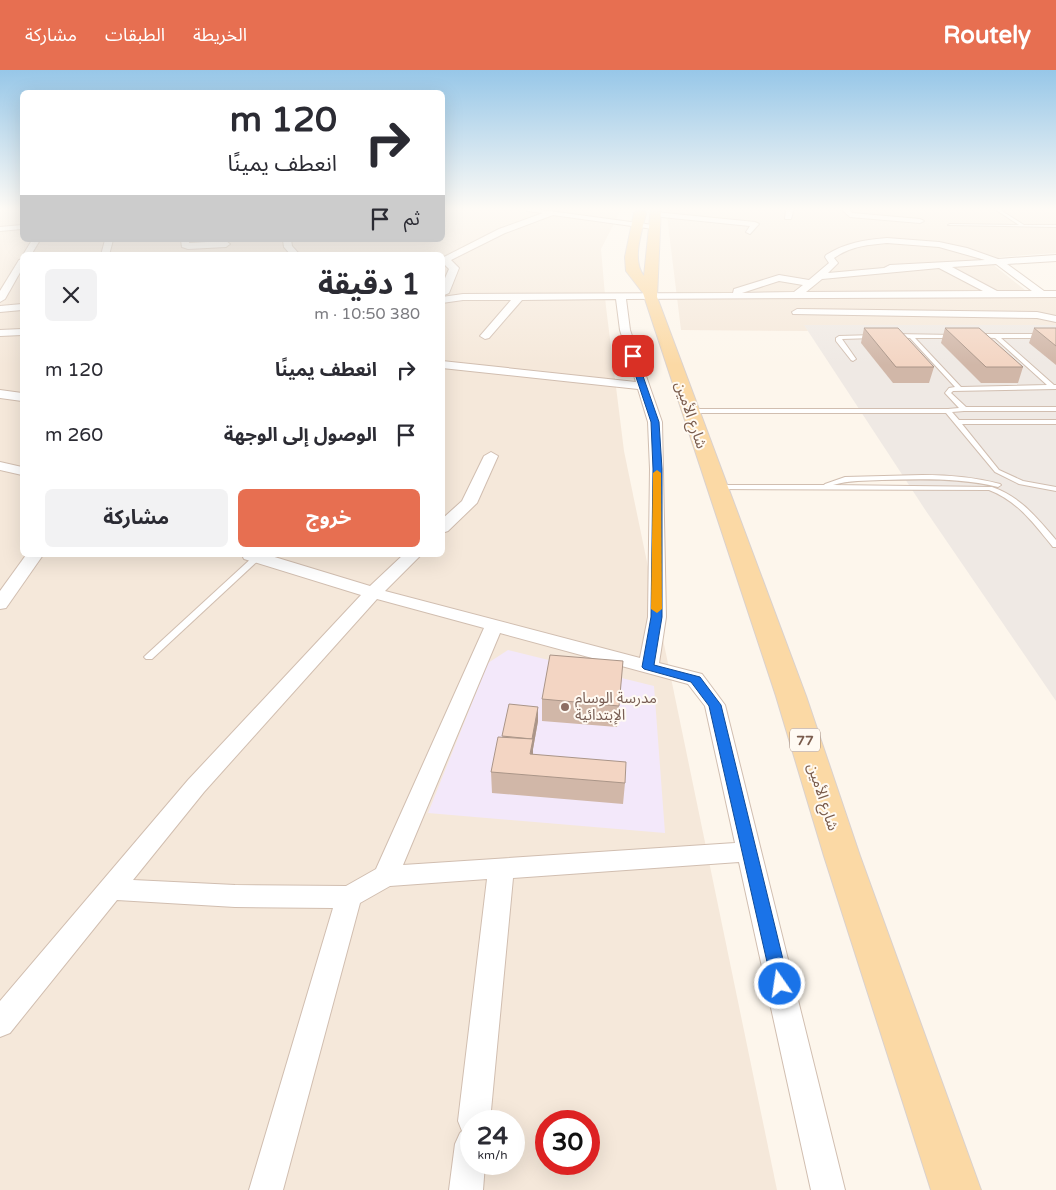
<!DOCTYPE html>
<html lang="ar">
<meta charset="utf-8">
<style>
:root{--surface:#fff;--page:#f2f2f3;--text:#2b2b33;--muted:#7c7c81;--accent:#e76f51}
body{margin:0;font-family:"Varela Round","Noto Sans Arabic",sans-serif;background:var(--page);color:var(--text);direction:rtl;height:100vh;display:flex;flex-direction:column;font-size:19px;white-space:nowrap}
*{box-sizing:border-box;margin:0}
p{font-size:16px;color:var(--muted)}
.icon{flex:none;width:28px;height:28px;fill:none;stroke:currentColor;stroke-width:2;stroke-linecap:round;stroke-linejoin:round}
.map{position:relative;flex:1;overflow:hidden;direction:ltr}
.side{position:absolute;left:20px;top:182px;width:425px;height:305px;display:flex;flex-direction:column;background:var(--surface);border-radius:8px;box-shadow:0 5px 20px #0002;direction:rtl}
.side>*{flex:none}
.hud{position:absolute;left:20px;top:20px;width:425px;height:152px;border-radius:8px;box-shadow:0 5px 20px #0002;direction:rtl;background:#fff;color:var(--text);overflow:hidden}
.speed{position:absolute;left:460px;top:1040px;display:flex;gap:10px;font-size:25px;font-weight:700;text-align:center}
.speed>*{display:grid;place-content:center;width:65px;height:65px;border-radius:50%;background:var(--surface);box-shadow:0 5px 20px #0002;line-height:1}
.speed small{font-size:12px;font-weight:400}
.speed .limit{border:8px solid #d22;background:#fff;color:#111}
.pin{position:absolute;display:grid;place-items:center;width:42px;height:42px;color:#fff;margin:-21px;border-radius:10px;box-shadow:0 2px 8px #0006}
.me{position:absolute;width:55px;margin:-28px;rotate:347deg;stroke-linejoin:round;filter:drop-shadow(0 0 4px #0008)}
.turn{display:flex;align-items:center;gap:18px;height:105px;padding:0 25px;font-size:22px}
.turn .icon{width:65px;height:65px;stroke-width:2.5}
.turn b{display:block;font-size:35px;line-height:42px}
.then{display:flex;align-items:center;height:48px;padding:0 25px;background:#0003;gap:10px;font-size:19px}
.round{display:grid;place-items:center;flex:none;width:52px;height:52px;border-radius:8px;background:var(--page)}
.overview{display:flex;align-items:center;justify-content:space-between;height:85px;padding:0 25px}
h1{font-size:30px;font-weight:700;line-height:38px}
.primary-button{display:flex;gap:10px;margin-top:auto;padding:10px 25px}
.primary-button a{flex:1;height:58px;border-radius:8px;background:var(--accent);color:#fff;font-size:20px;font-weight:700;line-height:58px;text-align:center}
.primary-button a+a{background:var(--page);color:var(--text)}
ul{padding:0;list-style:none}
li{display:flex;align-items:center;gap:15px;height:65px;padding:0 25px}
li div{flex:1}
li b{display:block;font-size:19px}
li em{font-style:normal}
header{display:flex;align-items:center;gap:30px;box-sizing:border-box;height:70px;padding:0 25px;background:var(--accent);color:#fff}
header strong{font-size:24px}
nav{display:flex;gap:28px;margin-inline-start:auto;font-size:18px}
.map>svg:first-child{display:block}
</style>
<header>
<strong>Routely</strong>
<nav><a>الخريطة</a><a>الطبقات</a><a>مشاركة</a></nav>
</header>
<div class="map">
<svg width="1056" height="1120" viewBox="0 0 1056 1120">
<rect width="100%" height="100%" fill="#fdf6ec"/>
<g fill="#f5e8da" fill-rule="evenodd">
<path d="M443 138H622L601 179 606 237 624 381 777 1120H0V141L22 139V170H442ZM22 185H442V485H22ZM471 1051H514V1094H471ZM546 1051H589V1094H546Z"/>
<path d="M666 138H1056V183L1000 187 991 193 1025 220 1056 224V255H805L808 261 681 260Z"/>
</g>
<path fill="#efe9e4" d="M804 255H1056V631L926 441Z"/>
<path fill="#f3e8fa" d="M508 580 654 616 665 763 428 743 488 593Z"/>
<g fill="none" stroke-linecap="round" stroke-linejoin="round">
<defs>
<g id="lane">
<path d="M993 138H997L1024 155H1056V157L948 155 950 154 1019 155Z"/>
<path d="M976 264H1056V268H1001L1054 315H1056V319L953 321 951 323 966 337H1056V341H964L952 342 959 350H1056V354H962L999 400 1023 411 1056 417V421L1019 414 995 402 946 343H690L687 341 690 339H948L959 338 945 323 949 318 955 317 910 268 892 267 891 266 894 264 955 265 956 266 953 268H915L961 317 1047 315 995 268 974 267 973 266Z"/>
<path d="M875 265 876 266 873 268 842 269 856 289 853 291 851 290 836 271V268L839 266Z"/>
<path d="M922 405C949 405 974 407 1000 414L1001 415 998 417C960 408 922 409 882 410 865 411 849 410 833 415L992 417C1021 427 1037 448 1056 470V477H1053C1034 454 1018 431 989 420L716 419 713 417 716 415H824L825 414 845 407Z"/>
<path d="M255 485H261L262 487 152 589H146L144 587 146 585Z"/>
</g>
<g id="street">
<path d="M527 138 653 155 657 157 653 159 553 145 505 163 451 190 459 198 449 223 442 226V215L449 199 442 192V188L499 159 543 143 527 141Z"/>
<path d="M783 138H794L791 149H785L786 140Z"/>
<path d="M840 138H848L852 143 920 149 924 151 920 153 850 147Z"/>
<path d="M655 142 755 152 759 154 750 164 746 162 750 156 652 146 651 144Z"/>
<path d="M22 155V159L0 161V157Z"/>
<path d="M887 168 939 172 967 178 998 189 1056 185V191L1007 194 1044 221H1056V227L626 229 630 260 662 352 666 547 659 593 702 604 725 635 845 1120H811L739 792 513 808 490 1051H471V1094H485L483 1120H449L455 1074 460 1063 462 1061 458 1051 487 809 390 816 360 833 283 1120H249L333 838 235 837 117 830 10 963 0 967V931L188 710 361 525 244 489 242 485H268L370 516 403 485H421L385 521 640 588 648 547 650 399 648 352 638 319 442 298V291L636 312 620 260 616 229 522 230 489 268 485 269 480 266 511 230H463L442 233V227L463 224 733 223 734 219 779 205 809 210 829 193 825 187 826 185C845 173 864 170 887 168ZM887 173 939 177 985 190 890 195 884 198 828 203 838 193 834 188C851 176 867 175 887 173ZM996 194 1032 221H997L952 197ZM939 198 983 221 806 222 822 209ZM779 211 803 215 794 222 742 223ZM377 529 484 558 376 799 346 816 235 815 133 810 204 722ZM500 563 688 614 705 636 735 773 403 795Z"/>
<path d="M32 170H40L31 185H23Z"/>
<path d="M105 170H113L109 185H101Z"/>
<path d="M181 170H189V173L226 171 230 174 226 177 188 179 182 177Z"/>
<path d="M283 170H291L292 176 300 185H291L284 177Z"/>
<path d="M22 189V199L5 229 0 232V221L19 190Z"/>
<path d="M22 234V240L0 242V236Z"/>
<path d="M797 239 1037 242 1056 246V252L1037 248 793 244 792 242Z"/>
<path d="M22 259V265L0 266V260Z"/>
<path d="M0 320 22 323V331L0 328Z"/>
<path d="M491 382 498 386 477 433 448 461 442 463V449L462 431 484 386Z"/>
<path d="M0 392 22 397V405L0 400Z"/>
<path d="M26 485H43L6 538 0 539V521Z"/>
</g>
<path id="primary" d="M651 138H661L657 227 806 626 860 786 981 1120H931L824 786 776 626 643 223 626 201 625 187 634 143 640 140 644 141 646 143C642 162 631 190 644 206Z"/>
</defs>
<use href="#lane" stroke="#d1beb0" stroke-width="2"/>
<use href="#street" stroke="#d1beb0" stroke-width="2"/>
<use href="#primary" stroke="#dad1cd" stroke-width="2"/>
<use href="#lane" fill="#fff" fill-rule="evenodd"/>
<use href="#street" fill="#fff" fill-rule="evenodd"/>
<use href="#primary" fill="#fbd9a5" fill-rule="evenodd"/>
</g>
<g fill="#d1b7a8">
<path d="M864 258 934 297 929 313H893L861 273Z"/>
<path d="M945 258 1023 297 1018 313H981L941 273Z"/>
<path d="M1034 258H1056V295L1029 273Z"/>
<path d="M623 591 617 657 542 651V629Z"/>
<path d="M538 637V651L533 679V684L625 713 623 734 492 723 491 702 502 667Z"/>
</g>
<path fill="#aa9588" d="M538 637V651L533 679V691L530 706V684L532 669Z"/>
<g fill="#f3d5c3" stroke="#aa9588">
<path d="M864 258H898L934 297H896Z"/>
<path d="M945 258H979L1023 297H986Z"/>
<path d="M1034 258H1056V276Z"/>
<path d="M550 585 623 591 619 636 542 629Z"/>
<path d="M509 634 538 637 532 669 502 666Z"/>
<path d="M498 667 533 669 530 684 626 692 625 713 491 702Z"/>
</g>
<linearGradient id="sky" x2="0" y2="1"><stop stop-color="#97c7e8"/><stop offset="0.47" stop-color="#fefbf6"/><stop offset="1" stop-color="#fefbf6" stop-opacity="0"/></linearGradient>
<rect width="1056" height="295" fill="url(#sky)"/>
<path fill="#1a73e8" stroke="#114b97" d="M633 284 636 286 659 352 662 399V547L654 595 700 607 721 635 789 914 786 919 780 921 774 919 772 914 709 636 691 612 644 599 642 597 651 547 653 399 651 352 629 286Z"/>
<path fill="#f59e0b" d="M657 400 661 403 662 539 657 543 651 539 653 403Z"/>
<circle fill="#8d6e63" stroke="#fffaf3" stroke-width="2" cx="565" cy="637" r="5"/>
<g text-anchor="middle" stroke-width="4" stroke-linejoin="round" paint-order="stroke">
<rect fill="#fffaf3" stroke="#a28b7f" stroke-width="1" x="790" y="658.5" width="30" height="23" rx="4"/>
<g font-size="14" font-weight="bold" fill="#7a5c4d">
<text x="805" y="675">77</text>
</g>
<g font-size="15" fill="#7a5c4d" stroke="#fffaf3">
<text transform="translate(691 345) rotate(71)" y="5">شارع الأمين</text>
<text transform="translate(823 727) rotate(72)" y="5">شارع الأمين</text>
</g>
<g font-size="15" fill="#785e54" stroke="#fffaf3" text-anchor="start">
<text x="575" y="633">مدرسة الوسام<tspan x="575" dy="17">الإبتدائية</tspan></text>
</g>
</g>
</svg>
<div class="speed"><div>24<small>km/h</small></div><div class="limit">30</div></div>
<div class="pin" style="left:633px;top:286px;background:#d93025"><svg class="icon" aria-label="arrive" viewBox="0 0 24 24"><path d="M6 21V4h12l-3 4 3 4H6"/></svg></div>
<svg class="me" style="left:780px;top:914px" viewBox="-20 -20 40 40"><circle r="17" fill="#1a73e8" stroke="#fff" stroke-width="3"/><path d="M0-11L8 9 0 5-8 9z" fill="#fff"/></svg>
<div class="hud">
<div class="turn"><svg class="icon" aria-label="right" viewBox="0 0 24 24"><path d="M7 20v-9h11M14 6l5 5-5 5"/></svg><div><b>120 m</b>انعطف يمينًا</div></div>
<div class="then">ثم<svg class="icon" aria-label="arrive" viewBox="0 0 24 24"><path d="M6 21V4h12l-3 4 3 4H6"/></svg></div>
</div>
<section class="side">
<div class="overview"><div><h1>1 دقيقة</h1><p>380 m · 10:50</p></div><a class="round"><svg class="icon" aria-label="close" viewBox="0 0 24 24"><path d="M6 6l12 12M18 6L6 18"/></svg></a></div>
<ul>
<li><svg class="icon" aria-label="right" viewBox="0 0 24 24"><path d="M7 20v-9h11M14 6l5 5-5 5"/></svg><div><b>انعطف يمينًا</b></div><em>120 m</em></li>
<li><svg class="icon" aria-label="arrive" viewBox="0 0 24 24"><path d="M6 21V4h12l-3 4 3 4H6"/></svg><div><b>الوصول إلى الوجهة</b></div><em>260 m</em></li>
</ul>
<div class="primary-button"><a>خروج</a><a>مشاركة</a></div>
</section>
</div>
